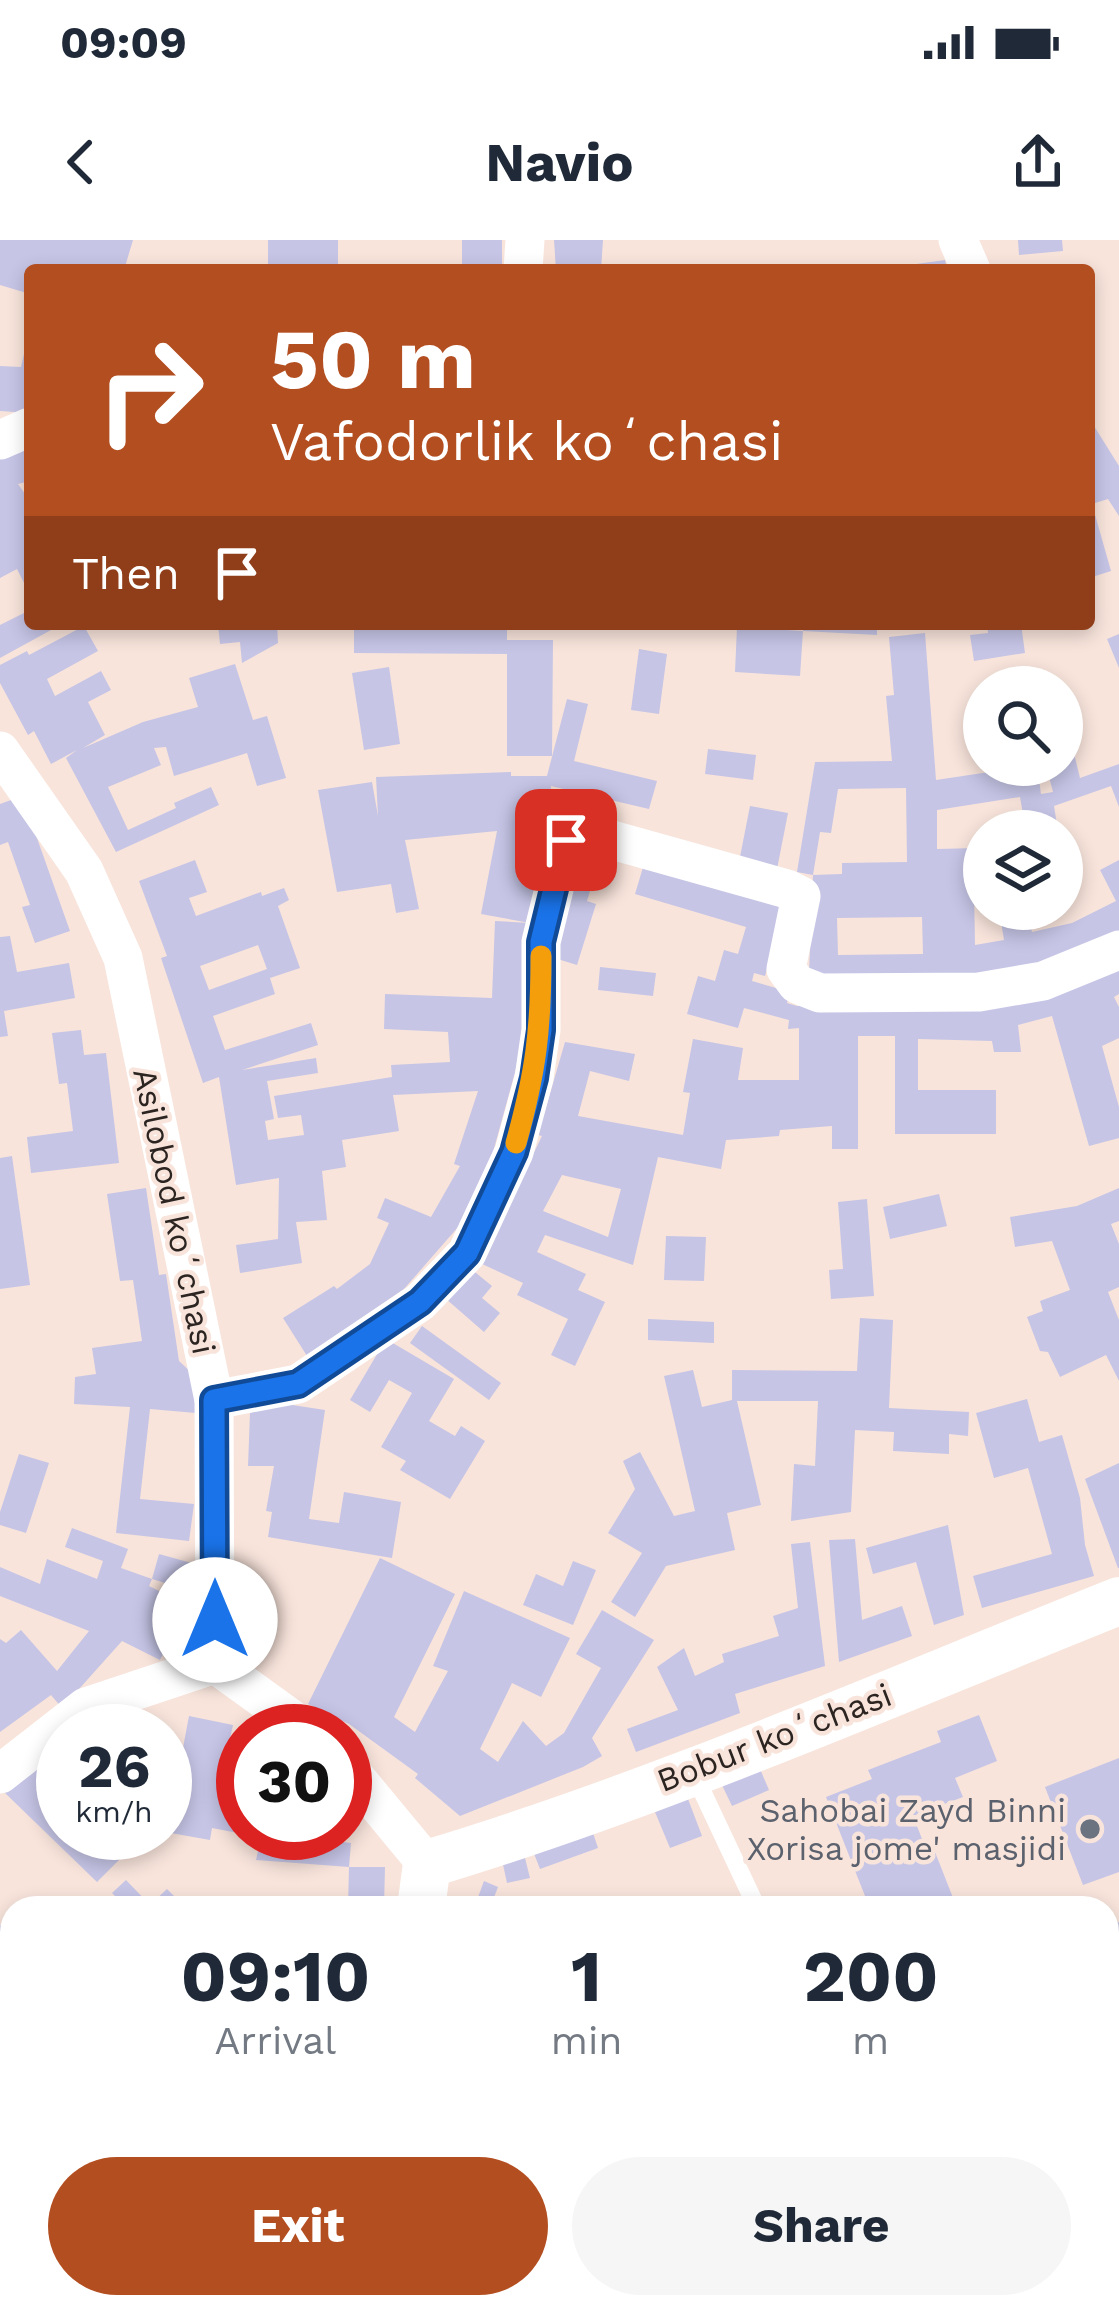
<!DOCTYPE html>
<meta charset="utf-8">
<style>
:root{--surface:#fff;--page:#f6f6f7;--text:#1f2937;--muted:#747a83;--accent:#b34e20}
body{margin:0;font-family:"Work Sans",sans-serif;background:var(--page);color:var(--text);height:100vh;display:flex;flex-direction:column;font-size:45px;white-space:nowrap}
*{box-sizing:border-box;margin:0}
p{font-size:39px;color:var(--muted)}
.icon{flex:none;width:66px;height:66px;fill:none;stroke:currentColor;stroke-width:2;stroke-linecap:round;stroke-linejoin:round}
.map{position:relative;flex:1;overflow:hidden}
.details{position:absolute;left:0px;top:1656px;width:1119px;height:423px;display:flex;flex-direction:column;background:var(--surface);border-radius:36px 36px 0 0;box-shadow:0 6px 18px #0003}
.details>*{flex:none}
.top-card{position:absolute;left:24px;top:24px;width:1071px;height:366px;border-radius:12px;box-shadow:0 6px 18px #0003;background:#b34e20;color:#fff;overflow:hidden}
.tools{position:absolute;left:963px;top:426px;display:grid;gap:24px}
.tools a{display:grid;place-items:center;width:120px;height:120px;border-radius:50%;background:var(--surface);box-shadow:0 6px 18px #0003;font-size:60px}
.speed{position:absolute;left:36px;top:1464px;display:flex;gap:24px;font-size:60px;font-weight:700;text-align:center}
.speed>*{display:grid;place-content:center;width:156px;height:156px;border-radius:50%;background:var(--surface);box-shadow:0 6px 18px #0003;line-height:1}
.speed small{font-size:30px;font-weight:400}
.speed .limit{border:18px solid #d22;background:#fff;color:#111}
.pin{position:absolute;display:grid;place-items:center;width:102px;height:102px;color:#fff;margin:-51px;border-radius:24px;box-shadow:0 6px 18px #0006}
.me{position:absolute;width:132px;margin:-66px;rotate:0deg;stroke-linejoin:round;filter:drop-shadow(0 0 9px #0008)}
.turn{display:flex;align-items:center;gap:42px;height:252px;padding:0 48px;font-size:54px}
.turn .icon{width:156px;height:156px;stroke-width:2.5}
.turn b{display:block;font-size:84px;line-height:102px}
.then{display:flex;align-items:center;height:114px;padding:0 48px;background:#0003;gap:24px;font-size:45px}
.eta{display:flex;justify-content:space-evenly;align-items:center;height:204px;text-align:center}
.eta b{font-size:72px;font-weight:700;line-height:84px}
.primary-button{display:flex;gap:24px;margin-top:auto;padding:24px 48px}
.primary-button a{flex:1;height:138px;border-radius:72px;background:var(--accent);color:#fff;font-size:48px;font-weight:700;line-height:138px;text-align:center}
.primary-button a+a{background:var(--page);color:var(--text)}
.status{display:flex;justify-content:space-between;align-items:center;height:84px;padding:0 60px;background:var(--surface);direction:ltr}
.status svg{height:33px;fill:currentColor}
header{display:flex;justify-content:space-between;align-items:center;height:156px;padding:0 48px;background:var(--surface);font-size:54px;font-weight:700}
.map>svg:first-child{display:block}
</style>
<div class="status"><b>09:09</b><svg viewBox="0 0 49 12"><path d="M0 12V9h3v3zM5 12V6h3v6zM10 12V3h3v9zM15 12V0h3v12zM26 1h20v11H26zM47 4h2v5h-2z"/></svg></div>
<header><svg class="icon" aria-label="back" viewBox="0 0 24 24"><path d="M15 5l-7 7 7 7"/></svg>Navio<svg class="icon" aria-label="share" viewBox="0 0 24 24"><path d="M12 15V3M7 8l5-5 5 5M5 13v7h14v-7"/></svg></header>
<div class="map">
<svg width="1119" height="2077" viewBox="0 0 1119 2077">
<rect width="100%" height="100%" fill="#f8e4db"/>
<g fill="#c6c5e6" fill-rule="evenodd">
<path d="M0 0H133L124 30H30V54L0 45Z"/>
<path d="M268 0H338V26L462 25V0H502V30H268Z"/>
<path d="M554 0H603L601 30H556Z"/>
<path d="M1018 0H1062L1063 11 1019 15Z"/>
<path d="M945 20 947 30H895V27Z"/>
<path d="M28 96 30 173 0 171V126L21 127Z"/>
<path d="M1089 178 1119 226V276L1108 259 1092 264 1111 331 1089 338Z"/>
<path d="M30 196V241L18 244 30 261V355L17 329 0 338V207Z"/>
<path d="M30 370V384H62L0 418V385Z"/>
<path d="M218 384H277L278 403 242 423 240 402 220 404Z"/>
<path d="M354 384H507V400H553L552 516H507V414L354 413Z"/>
<path d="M803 384H877V395L803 391 800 436 735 432 737 387 803 391Z"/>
<path d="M987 384H1021L1025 413 974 421 970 395 988 393Z"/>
<path d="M84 386 98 411 47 439 55 456 101 431 111 450 88 462 105 495 83 508 143 482 198 467 189 438 235 424 253 480 267 476 286 538 257 546 247 513 174 536 166 507 154 508 161 525 108 547 128 590 176 568 174 563 211 547 219 565 116 612 66 518 77 510 51 524 34 491 28 495 0 443V425L27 411 29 415Z"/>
<path d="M925 393 936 540 1037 525 1041 554 1053 552 1046 525H1062V495L1069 493 1080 538 1119 524V567L1111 546 1054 566 1058 591H1026L1020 557 937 570V609L977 608V623H984V648H974L975 705 1004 700 999 669H1027L1032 692 1072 683 1116 661 1100 630 1119 620V699L976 743 809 733 813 635 842 634V623L907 622 906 548 838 549 831 593 820 592 813 635 797 632 815 522 892 521 886 456 894 455 889 397ZM922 677 923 714 838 715 837 678Z"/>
<path d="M1119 394V428L1107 399Z"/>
<path d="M639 409 667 414 659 474 631 470Z"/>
<path d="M389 427 400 504 364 510 352 433Z"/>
<path d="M567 459 588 464 574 521 657 541 649 569 551 546 550 578 530 683 481 674 497 591 405 600 419 669 396 673 391 644 337 652 318 550 372 542 378 576 376 537 511 532V536H547Z"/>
<path d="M708 509 756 515 753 540 705 534Z"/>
<path d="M22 556 70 691 35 703 22 667 30 665 8 602 0 605V564Z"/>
<path d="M750 566 788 573 777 629 739 622Z"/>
<path d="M578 603 602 611 587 661 596 664 577 725 551 717Z"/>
<path d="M1062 607 1073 658 1062 659Z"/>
<path d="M195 620 207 652 189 658 196 676 261 652 262 656 284 648 289 660 278 666 300 728 270 738 275 754 213 776 225 810 311 783 318 805 242 830 316 818 318 833 267 841 274 879 265 881 268 900 304 895 301 875 278 878 274 856 392 837 391 825 450 822 448 792 384 789 385 754 492 758 495 681 530 683 525 796 487 934 459 986 404 1049 307 1116 283 1078 334 1046 337 1049 370 1024 389 983 377 978 385 958 431 977 460 926 454 924 478 851 393 855 399 891 342 900 346 927 322 931 327 980 296 982 302 1023 240 1033 236 1005 278 999 279 938 236 945 219 837 203 843 161 718 167 716 139 641ZM258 705 267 729 209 750 200 726Z"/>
<path d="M644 624 785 664 765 736 754 733 752 741 790 752 787 763 797 766H987L1119 721V754L1114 757 1119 767V798L1102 806 1119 867V898L1089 906 1052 776 1018 785 1021 812H994L992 801 918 799V850H996V894H895V796H858V909H832V886L780 890 779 896 726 900 721 929 658 917 633 1025 545 995 537 1012 586 1034 578 1050 605 1062 575 1126 551 1115 568 1079 517 1055 523 1043 480 1023 542 896 538 895 565 802 635 814 629 841 590 831 578 876 683 895 690 853 683 852 693 799 743 808 738 840H799V788L788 789 789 780 744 768 738 788 687 774 698 736 715 741 724 710 738 714 746 687 635 654ZM562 935 621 949 608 997 543 971Z"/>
<path d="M10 696 17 732 69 723 75 758 4 771 8 796 0 797V697Z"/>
<path d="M600 727 656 733 653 756 598 750Z"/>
<path d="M81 790 84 815 106 813 119 923 31 933 27 897 73 891 67 843 59 844 52 793Z"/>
<path d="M12 916 30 1045 0 1049V918Z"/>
<path d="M146 948 159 1035 166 1034 179 1121 196 1137V1173L150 1169 140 1259 194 1264 189 1301 116 1293 130 1167 74 1164 75 1137 96 1134 92 1108 142 1101 133 1040 120 1041 107 954Z"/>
<path d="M1119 948V981L1111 984 1119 1004V1047L1108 1052 1119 1080V1141L1106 1115 1060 1137 1048 1112 1040 1111 1027 1077 1043 1071 1040 1061 1070 1050 1052 1001 1015 1007 1010 977 1077 966Z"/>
<path d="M939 954 947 986 890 999 883 967Z"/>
<path d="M867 959 874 1056 831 1059 829 1030 843 1029 838 962Z"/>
<path d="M666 996 706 997 704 1041 664 1040Z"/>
<path d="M470 1028 492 1046 482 1058 500 1073 484 1092 445 1058Z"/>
<path d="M860 1078 893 1080 889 1168 969 1172 968 1196 949 1194V1214L893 1211 894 1192 855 1190 851 1272 791 1281 794 1224 815 1226 818 1161H737L761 1265 727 1273 735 1310 666 1326 635 1377 611 1362 642 1313 608 1293 635 1249 623 1221 640 1212 674 1276 695 1271 664 1136 693 1130 702 1167 732 1160V1130L857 1131Z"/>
<path d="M648 1079 714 1082V1103L648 1100Z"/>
<path d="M422 1086 501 1143 489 1160 410 1103Z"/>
<path d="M386 1099 454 1139 429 1181 455 1196 461 1186 485 1201 450 1259 400 1230 406 1221 381 1207 412 1153 389 1140 370 1172 350 1160Z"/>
<path d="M1027 1159 1039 1202 1062 1195 1080 1258 1085 1305 1094 1336 982 1368 973 1336 1052 1314 1028 1228 994 1238 976 1173Z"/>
<path d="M279 1163 325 1170 309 1279 339 1283 344 1252 401 1262 392 1318 268 1297 272 1272 266 1271 274 1226H248L250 1173Z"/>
<path d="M19 1214 49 1223 26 1293 0 1285V1272Z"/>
<path d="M1119 1223V1328H1118L1085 1239Z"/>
<path d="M948 1285 964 1375 934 1385 916 1322 873 1334 866 1308Z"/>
<path d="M72 1288 128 1309 121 1328 152 1339 149 1346 187 1365 160 1420 122 1401 62 1468 51 1455 0 1492V1399L6 1403 21 1390 57 1431 89 1391 0 1356V1327L40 1344 47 1319 97 1339 103 1321 65 1307Z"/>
<path d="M855 1299 862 1380 902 1366 912 1396 839 1422 829 1300Z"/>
<path d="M810 1302 825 1426 735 1454 740 1473 636 1512 627 1489 678 1470 657 1427 684 1408 695 1436 724 1422 722 1414 779 1396 773 1376 798 1368 791 1304Z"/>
<path d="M159 1314 195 1324 188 1350 152 1339Z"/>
<path d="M380 1318 455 1354 394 1477 415 1492 448 1431 433 1426 464 1351 570 1398 541 1457 512 1443 480 1509 498 1522 523 1481 546 1506 564 1493 601 1428 576 1414 602 1370 654 1400 592 1498 602 1516 583 1527 460 1576 415 1538 418 1534 349 1484 308 1464Z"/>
<path d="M573 1321 596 1330 573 1385 523 1365 536 1334 563 1346Z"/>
<path d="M979 1475 997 1521 955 1538 963 1557 913 1576 924 1604 900 1613 904 1624 935 1612 957 1668H850L867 1661 826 1557 872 1539 868 1530 941 1502 937 1491Z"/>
<path d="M189 1476 233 1485 225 1521 243 1525V1565L238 1593 212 1588 210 1600 165 1592V1509L182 1513Z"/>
<path d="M63 1510V1537L59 1539 63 1543V1593H146L97 1642 4 1552 38 1518Z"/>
<path d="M1119 1518V1632L1083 1645 1045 1547Z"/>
<path d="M760 1529 769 1550 732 1566 722 1545Z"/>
<path d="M688 1559 702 1596 670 1608 655 1572Z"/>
<path d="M592 1590 598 1608 540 1629 533 1611Z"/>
<path d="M262 1593 351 1603 349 1627H385L384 1668H348L349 1627 256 1620Z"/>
<path d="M524 1614 530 1638 507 1643 502 1620Z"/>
<path d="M126 1640 150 1665 167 1649 180 1662 174 1668H127L112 1653Z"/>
<path d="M484 1641 498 1647 490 1668H474Z"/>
<path d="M1119 1682V1708L1107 1712V1687Z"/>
<path d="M0 1685 12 1693V1718L0 1736 12 1744V1778L0 1770Z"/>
<path d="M1107 1751 1119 1781V1831L1107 1836Z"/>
<path d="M1108 1949 1119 1985 1118 2060 1112 2039 1107 2041Z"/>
<path d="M0 1980 12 1983V2026L4 2058 0 2057Z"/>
<path d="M124 2067H206L204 2077H122Z"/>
<path d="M213 2067H340L337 2077H240Z"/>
<path d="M395 2067H495L493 2077H393Z"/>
<path d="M538 2067H637V2077H539Z"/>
<path d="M838 2067H874L877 2077H841Z"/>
<path d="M895 2067H1014L1015 2068 1006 2071 1008 2077H972L970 2070 946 2077H898Z"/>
<path d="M1069 2067H1098L1101 2077H1072Z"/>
</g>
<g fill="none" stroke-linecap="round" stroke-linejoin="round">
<g stroke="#fff" stroke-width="18">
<path d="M694 1534 757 1668"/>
<path d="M1107 2064 1111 2077"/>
<path d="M884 2067 887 2077"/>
</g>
<g stroke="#fff" stroke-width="39">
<path d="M958 0 971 30"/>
<path d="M523 30 525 0"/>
<path d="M0 200 30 187"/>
<path d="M0 511 84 631 123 718 214 1160 215 1424 308 1491"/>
<path d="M214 1160 298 1144 420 1062 467 1013 514 912 534 838 541 790V702L566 600 587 593 787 649 801 656 786 729 797 744 820 753 979 752 1043 741 1119 710"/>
<path d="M345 1525 427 1624"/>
<path d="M0 1534 86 1467 215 1424"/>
</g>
<g stroke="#fff" stroke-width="48">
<path d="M421 1668 427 1624C660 1554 893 1451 1119 1361"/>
<path d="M364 2077 365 2067"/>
</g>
</g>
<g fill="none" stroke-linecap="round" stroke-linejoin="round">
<defs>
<path id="route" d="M215 1380 214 1160 298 1144 420 1062 467 1013 514 912 534 838 541 790V702L566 600"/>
</defs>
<use href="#route" stroke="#114b97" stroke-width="30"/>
<use href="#route" stroke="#1a73e8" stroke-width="21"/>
<path stroke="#f59e0b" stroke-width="21" d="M516 903C536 831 541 790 541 716"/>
</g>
<circle fill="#6b7280" stroke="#f8e4db" stroke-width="4.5" cx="1090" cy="1589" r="12"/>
<g text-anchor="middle" stroke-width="9" stroke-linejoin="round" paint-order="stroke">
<g font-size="33" fill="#2b2421" stroke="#f8e4db">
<text transform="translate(175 971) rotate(78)" y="12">Asilobod koʻchasi</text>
<text transform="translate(774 1497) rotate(-21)" y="12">Bobur koʻchasi</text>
</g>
<g font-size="33" fill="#5b616d" stroke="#f8e4db" text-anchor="end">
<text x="1066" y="1582">Sahobai Zayd Binni<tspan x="1066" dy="38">Xorisa jome' masjidi</tspan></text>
</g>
</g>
</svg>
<div class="tools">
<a><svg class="icon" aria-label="search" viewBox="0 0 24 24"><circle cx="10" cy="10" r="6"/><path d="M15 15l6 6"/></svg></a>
<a><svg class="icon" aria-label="layers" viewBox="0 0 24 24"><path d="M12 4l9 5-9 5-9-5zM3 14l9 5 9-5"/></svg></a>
</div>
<div class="speed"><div>26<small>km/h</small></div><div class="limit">30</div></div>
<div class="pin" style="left:566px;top:600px;background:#d93025"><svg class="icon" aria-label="arrive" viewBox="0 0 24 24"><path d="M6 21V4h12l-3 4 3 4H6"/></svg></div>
<svg class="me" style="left:215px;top:1380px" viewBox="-20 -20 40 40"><circle r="19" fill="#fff"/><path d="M0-13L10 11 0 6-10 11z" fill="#1a73e8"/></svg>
<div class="top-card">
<div class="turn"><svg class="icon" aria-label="right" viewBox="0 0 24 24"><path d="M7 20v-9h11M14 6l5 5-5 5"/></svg><div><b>50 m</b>Vafodorlik koʻchasi</div></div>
<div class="then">Then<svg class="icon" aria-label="arrive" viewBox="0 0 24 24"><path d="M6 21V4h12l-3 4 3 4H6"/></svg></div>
</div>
<section class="details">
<div class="eta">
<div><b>09:10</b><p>Arrival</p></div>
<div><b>1</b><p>min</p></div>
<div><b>200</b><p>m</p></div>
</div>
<div class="primary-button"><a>Exit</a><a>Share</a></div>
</section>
</div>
